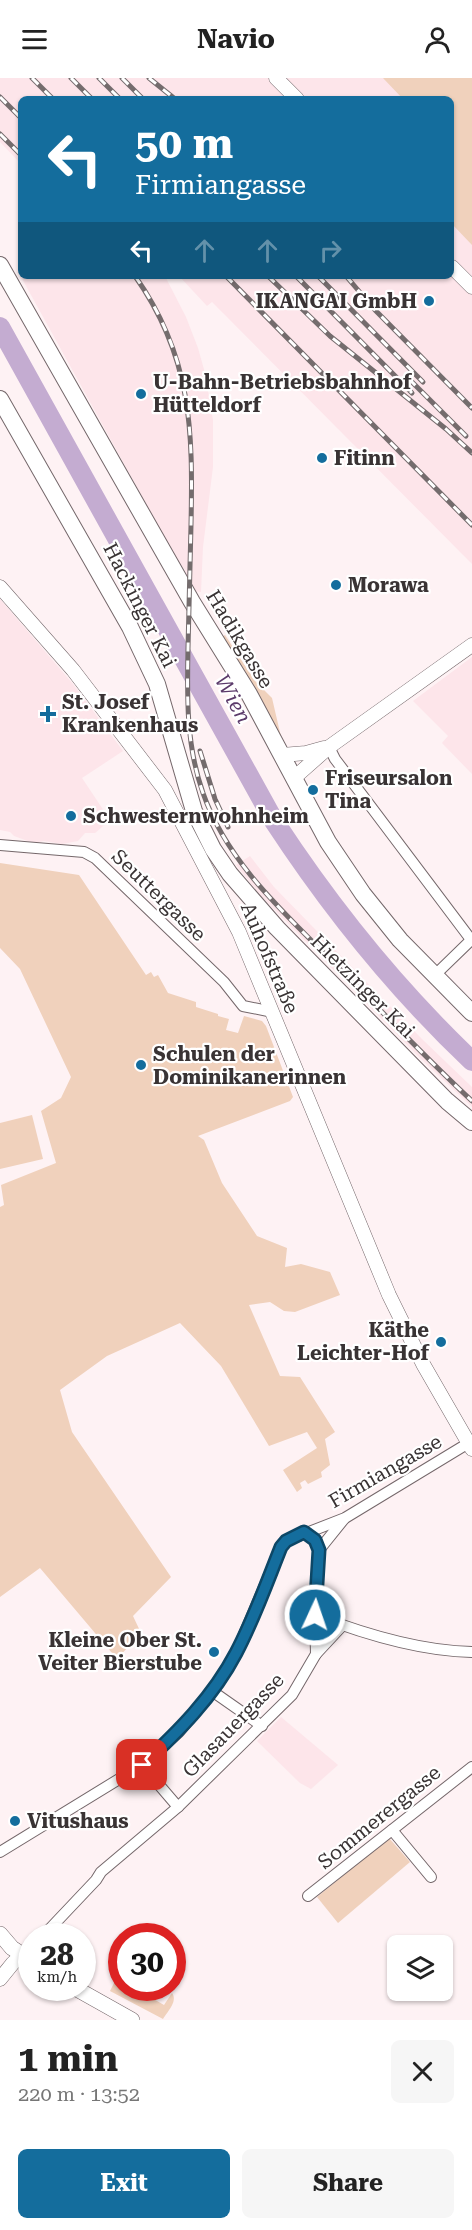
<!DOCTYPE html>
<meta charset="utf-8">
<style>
:root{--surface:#fff;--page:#f6f6f6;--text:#222;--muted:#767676;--accent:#146d9d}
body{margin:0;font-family:"Roboto Serif",serif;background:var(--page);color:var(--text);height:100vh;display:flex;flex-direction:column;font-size:22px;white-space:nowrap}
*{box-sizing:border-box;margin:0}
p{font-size:20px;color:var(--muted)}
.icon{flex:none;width:33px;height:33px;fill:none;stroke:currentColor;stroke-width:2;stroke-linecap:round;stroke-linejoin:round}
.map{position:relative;height:1942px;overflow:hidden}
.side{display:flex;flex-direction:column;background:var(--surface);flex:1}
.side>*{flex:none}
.guide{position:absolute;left:18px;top:18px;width:436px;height:183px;border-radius:9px;box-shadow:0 2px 4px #0004;background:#146d9d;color:#fff;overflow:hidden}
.tools{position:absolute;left:387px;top:1857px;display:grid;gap:12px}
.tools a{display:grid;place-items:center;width:66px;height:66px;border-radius:9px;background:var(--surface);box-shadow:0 2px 4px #0004;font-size:30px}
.speed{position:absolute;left:18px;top:1845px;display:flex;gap:12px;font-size:30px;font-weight:700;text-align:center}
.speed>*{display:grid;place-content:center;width:78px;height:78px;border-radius:50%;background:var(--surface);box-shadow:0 2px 4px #0004;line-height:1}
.speed small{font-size:15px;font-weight:400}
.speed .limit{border:9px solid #d22;background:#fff;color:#111}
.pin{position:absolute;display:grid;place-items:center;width:51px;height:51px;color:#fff;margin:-26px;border-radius:12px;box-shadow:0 3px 9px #0006}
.me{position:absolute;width:66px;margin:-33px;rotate:3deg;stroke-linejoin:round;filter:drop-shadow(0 0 4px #0008)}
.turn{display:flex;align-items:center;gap:21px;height:126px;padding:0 18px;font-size:27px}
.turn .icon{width:78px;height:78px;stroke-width:2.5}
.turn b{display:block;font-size:42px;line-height:51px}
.lanes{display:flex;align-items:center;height:57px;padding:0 18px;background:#0003;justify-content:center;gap:30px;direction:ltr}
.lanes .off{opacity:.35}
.round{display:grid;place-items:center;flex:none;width:63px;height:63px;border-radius:9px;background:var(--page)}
.summary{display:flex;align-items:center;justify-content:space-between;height:102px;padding:0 18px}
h1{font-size:36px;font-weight:700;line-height:45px}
.action{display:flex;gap:12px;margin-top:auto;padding:12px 18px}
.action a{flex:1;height:69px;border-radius:9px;background:var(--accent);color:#fff;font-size:24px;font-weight:700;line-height:69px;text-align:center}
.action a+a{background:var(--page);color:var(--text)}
header{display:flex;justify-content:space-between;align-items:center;height:78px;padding:0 18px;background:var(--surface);font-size:27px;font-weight:700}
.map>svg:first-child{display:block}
</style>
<header><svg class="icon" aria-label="menu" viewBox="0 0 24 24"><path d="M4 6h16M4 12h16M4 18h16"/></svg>Navio<svg class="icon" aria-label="person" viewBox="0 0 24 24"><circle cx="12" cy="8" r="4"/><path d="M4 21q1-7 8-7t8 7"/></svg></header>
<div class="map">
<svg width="472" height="1942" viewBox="0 0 472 1942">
<rect width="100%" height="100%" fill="#fef2f4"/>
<g fill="#fde5ea">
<path d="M0 0H472V486L212 224 207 228 179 198H452V21H21V86L0 64Z"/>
<path d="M20 197 165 198 168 204 186 239 198 270 205 295 213 342V389L203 469 201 514 194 513 185 498V492L177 482Z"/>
<path d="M0 521 73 606 123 673 82 700 110 742 95 755H85L78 763 62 766 44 763 33 765 14 758 10 754 0 752Z"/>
<path d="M472 579V696L442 665 448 658 413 623Z"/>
<path d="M250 778 274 809 422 961 472 1009V1029L420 980 261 818 236 787Z"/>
<path d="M281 1639 338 1687 311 1711 300 1705 257 1663Z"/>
</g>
<g fill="#f0d1bc">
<path d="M383 0H472V167L452 146V21H403Z"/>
<path d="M225 557 255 603 272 620 282 663 222 559Z"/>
<path d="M0 785 79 797 146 897 151 894 154 899 158 897 168 915 196 924V929L218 936V938L229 941 226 952 238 955 244 938 262 943 266 948 293 1019 290 1023 198 1058 204 1062 222 1105 257 1158 287 1170 285 1189 301 1186 330 1194 340 1217 295 1234 284 1233 270 1224 249 1227 280 1298 300 1299 335 1354 325 1361 330 1387 321 1394 322 1399 308 1406 305 1402 300 1405 302 1410 297 1414 283 1392 317 1370 307 1354 269 1368 221 1288 180 1245 107 1278 60 1312 72 1354 171 1499 133 1538 141 1555 117 1581 40 1490 0 1519V1129L4 1127 1 1107 56 1085 41 1033 61 1020 71 999 20 891 0 870Z"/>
<path d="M32 1037 43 1081 0 1091V1045Z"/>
<path d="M389 1760 410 1784 338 1845 317 1819Z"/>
<path d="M116 1901 121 1904 122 1910H136V1911L164 1927 172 1915C178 1923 168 1933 163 1941L110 1913Z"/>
</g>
<path fill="#c4acd1" d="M0 242 9 258 16 263V265L4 273 0 269Z"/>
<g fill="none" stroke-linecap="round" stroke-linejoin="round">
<path stroke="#c4acd1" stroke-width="20" d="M0 249 274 743C331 830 396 911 472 983"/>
<defs>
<g id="minor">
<path d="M329 669 335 681 472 863"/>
<path d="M0 767 84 774 95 780 224 904 243 928 273 934"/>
<path d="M434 898 471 862"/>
<path d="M315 1537C364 1556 419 1573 472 1574"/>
<path d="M316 1576 342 1548"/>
<path d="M212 1613 262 1648"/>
<path d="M142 1687 178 1729"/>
<path d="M392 1752 431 1799"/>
<path d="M0 1774 142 1687 179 1654 212 1613 236 1575 281 1469 286 1463 345 1440 472 1363"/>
<path d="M308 1818 472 1689"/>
<path d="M43 1858 96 1802 101 1794 178 1729 292 1617 316 1576 315 1537 319 1472 344 1441"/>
</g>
<g id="tertiary">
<path d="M276 0 297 21"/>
<path d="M452 189 472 209"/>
<path d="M0 509 73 592 165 712 239 854 389 1217 423 1286 472 1371"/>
<path d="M282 677 306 675 324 670"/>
<path d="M294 700 329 669 472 567"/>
<path d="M0 1901 13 1885 22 1877"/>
</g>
<g id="secondary">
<path d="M0 1856 12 1870 32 1883"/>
<path d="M75 1910 132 1942"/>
</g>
<g id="primary">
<path d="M0 187 192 524 249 616 328 764 363 816 400 862 472 935"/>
<path d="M0 321 130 549 157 606 194 733 213 771 230 796 277 850 447 1023 472 1044"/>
</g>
</defs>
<use href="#minor" stroke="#74676a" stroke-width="12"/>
<use href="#tertiary" stroke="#74676a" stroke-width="15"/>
<use href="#secondary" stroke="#74676a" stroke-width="16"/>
<use href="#primary" stroke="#74676a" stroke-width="18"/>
<use href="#minor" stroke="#fff" stroke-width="10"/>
<use href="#tertiary" stroke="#fff" stroke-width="14"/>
<use href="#secondary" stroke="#fff" stroke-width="15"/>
<use href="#primary" stroke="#fff" stroke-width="16"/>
<defs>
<g id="rail">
<path d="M32 0 53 21"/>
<path d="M71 0 92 21"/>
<path d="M99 0 120 21"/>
<path d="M122 0 143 21"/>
<path d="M149 0 175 21"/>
<path d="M0 19 21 40"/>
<path d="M0 56 21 77"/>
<path d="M135 198C192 279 193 352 191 447 190 488 189 529 188 570 187 619 186 667 203 715 228 787 289 839 341 892 384 936 427 981 472 1023"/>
<path d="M226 198 472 447"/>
<path d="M268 198 330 258 446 351 472 375"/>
<path d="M296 198 412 315"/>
<path d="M318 198 423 304"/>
<path d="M346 198 375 232 472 330"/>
<path d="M409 301 466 358"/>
<path d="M200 673 215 721 228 749"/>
</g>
</defs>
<use href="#rail" stroke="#746c6d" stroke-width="5"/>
<use href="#rail" stroke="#fff" stroke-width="3" stroke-dasharray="9" stroke-linecap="butt"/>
</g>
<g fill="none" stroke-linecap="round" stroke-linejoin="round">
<defs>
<path id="route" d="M142 1687C178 1654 213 1619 236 1575 254 1541 267 1504 281 1469L286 1463 304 1454 315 1462 319 1472 315 1537"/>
</defs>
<use href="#route" stroke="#0d4766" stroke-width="15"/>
<use href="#route" stroke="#146d9d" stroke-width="10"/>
</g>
<g fill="#146d9d" stroke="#fff" stroke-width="2">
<circle cx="429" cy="223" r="6"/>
<circle cx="141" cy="316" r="6"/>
<circle cx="322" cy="380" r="6"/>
<circle cx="336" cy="507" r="6"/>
<path d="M45 627h6v6h6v6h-6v6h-6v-6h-6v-6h6z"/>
<circle cx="313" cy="712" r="6"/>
<circle cx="71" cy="738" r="6"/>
<circle cx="141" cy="987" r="6"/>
<circle cx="441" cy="1264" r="6"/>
<circle cx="214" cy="1574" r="6"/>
<circle cx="15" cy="1743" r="6"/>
</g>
<g text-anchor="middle" stroke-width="4.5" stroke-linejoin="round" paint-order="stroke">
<g font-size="20" font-weight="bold" fill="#393334" stroke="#fff" text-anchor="start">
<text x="417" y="230" text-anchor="end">IKANGAI GmbH</text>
<text x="153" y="311">U-Bahn-Betriebsbahnhof<tspan x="153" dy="23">Hütteldorf</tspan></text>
<text x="334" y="387">Fitinn</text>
<text x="348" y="514">Morawa</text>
<text x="62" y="631">St. Josef<tspan x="62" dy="23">Krankenhaus</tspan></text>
<text x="325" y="707">Friseursalon<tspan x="325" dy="23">Tina</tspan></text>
<text x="83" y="745">Schwesternwohnheim</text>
<text x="153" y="983">Schulen der<tspan x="153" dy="23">Dominikanerinnen</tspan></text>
<text x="429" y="1259" text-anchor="end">Käthe<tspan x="429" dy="23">Leichter-Hof</tspan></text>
<text x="202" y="1569" text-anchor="end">Kleine Ober St.<tspan x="202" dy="23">Veiter Bierstube</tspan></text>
<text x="27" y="1750">Vitushaus</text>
</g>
<g font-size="20" fill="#393334" stroke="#fff">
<text transform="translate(140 527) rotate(63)" y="7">Hackinger Kai</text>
<text transform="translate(240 561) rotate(59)" y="7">Hadikgasse</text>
<text transform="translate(159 817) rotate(44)" y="7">Seuttergasse</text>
<text transform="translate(270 880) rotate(67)" y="7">Auhofstraße</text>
<text transform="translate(363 908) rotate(45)" y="7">Hietzinger Kai</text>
<text transform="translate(385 1393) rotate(-30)" y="7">Firmiangasse</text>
<text transform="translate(233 1647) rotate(-46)" y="7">Glasauergasse</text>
<text transform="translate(379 1739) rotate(-39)" y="7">Sommerergasse</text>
</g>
<g font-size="21" font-style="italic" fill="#5b3a6a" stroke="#fff">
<text transform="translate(233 621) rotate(61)" y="7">Wien</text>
</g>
</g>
</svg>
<div class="tools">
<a><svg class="icon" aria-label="layers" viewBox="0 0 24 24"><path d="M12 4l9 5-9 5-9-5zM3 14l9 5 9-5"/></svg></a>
</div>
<div class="speed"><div>28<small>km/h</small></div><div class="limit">30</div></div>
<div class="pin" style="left:142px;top:1687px;background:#d93025"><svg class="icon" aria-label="arrive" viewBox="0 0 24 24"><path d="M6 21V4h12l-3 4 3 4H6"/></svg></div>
<svg class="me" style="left:315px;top:1537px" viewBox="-20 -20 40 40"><circle r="17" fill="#146d9d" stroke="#fff" stroke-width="3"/><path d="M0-11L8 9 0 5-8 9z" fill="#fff"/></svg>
<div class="guide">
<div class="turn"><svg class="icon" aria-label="left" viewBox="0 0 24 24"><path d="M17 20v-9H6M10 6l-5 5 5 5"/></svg><div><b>50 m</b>Firmiangasse</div></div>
<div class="lanes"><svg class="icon" aria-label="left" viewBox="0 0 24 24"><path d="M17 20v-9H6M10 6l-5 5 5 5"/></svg><svg class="icon off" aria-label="ahead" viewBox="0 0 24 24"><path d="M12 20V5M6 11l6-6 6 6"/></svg><svg class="icon off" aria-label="ahead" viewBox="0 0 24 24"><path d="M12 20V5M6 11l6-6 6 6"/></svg><svg class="icon off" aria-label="right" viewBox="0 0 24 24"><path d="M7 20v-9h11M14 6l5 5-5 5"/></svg></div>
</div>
</div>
<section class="side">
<div class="summary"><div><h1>1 min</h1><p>220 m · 13:52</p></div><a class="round"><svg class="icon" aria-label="close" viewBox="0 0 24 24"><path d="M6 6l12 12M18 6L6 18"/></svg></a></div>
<div class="action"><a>Exit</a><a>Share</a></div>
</section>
